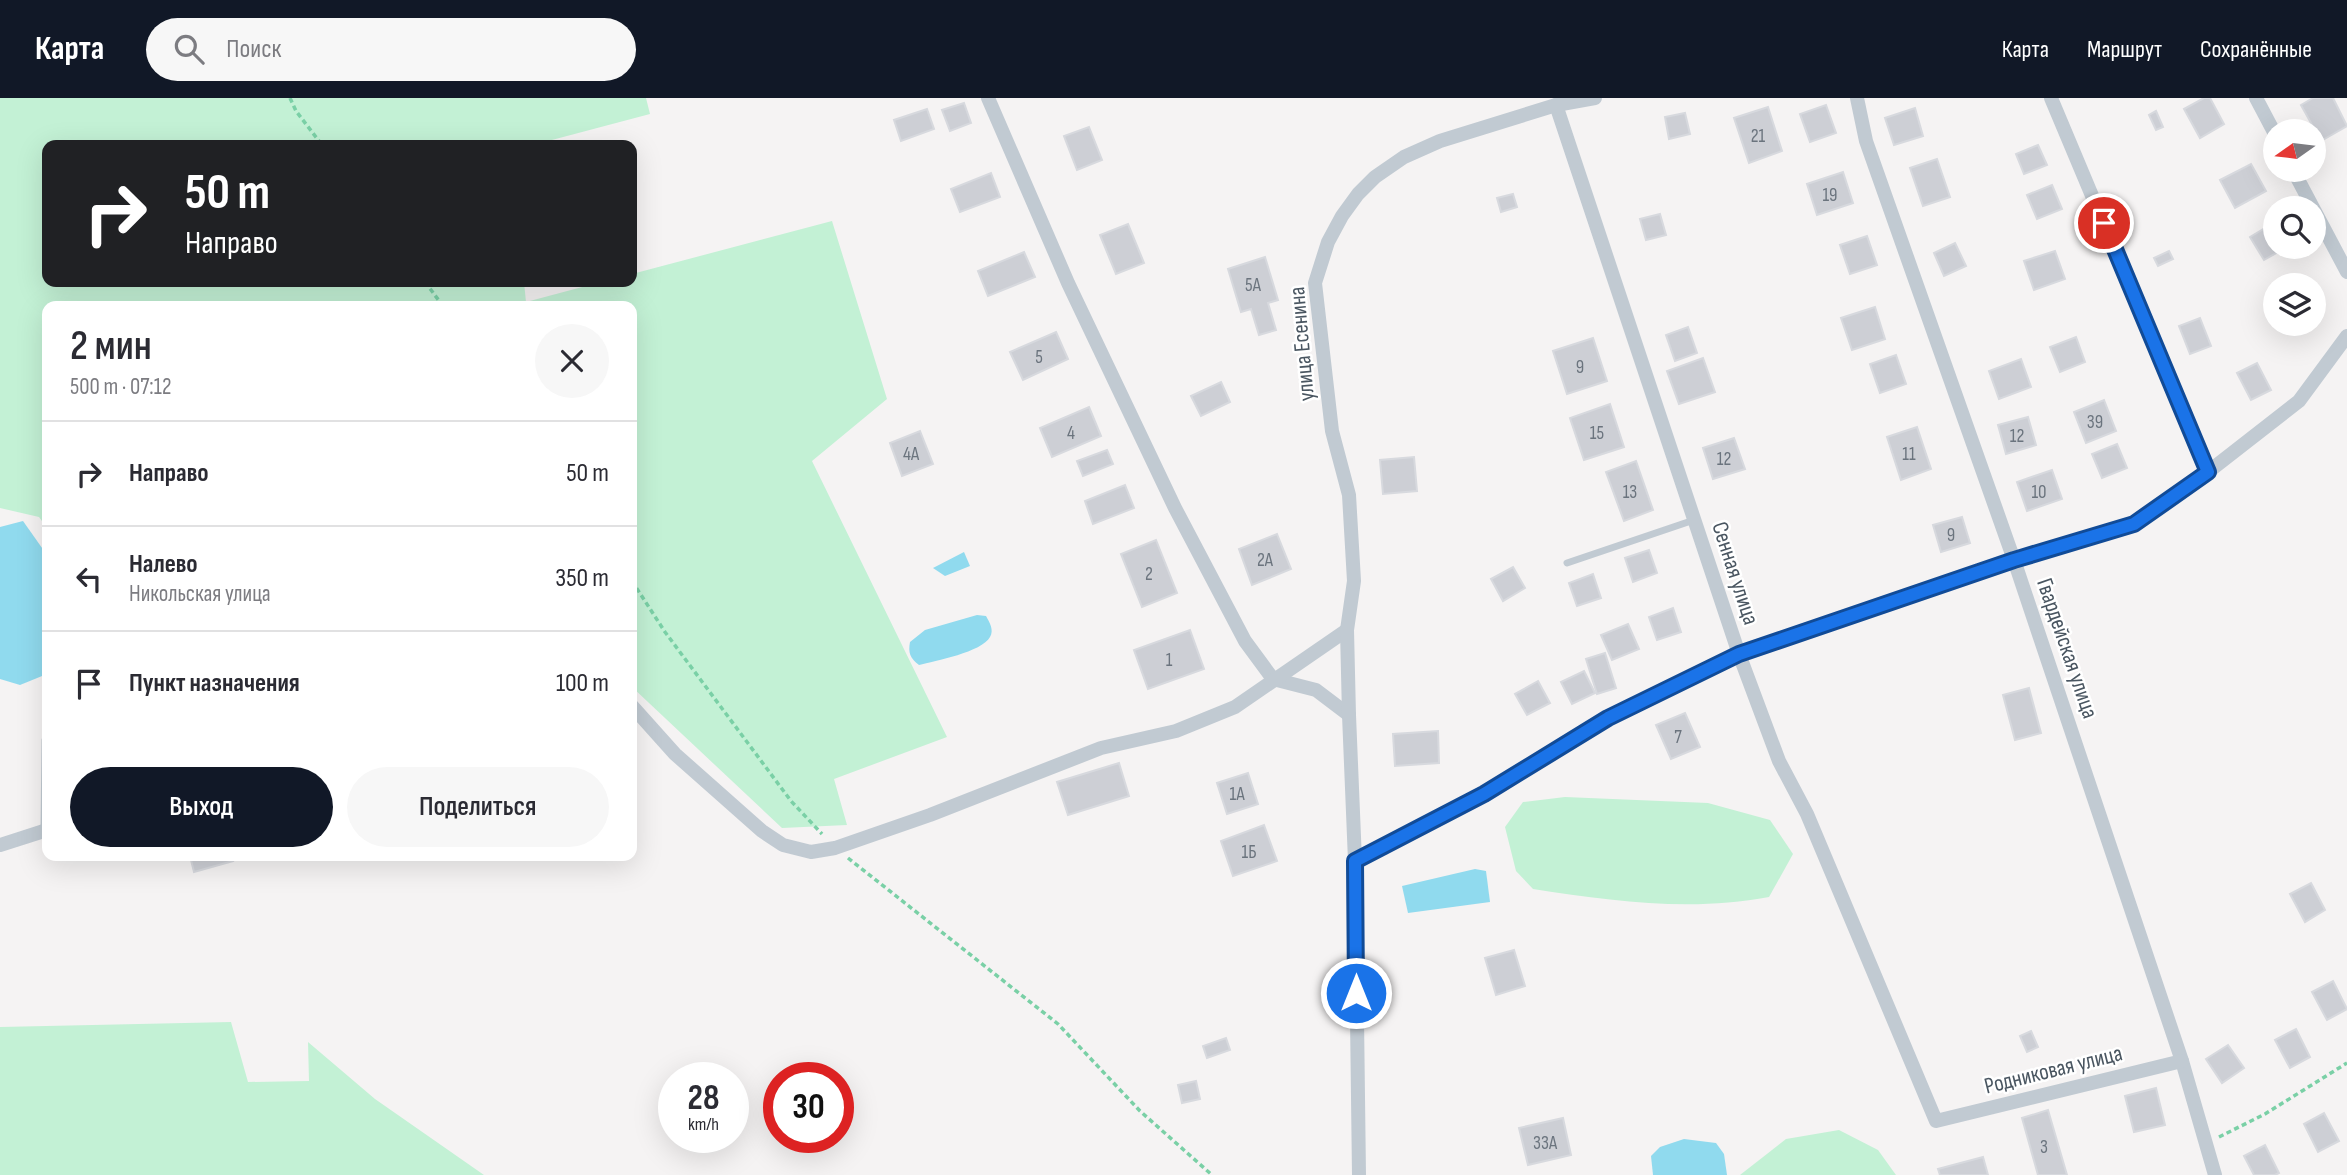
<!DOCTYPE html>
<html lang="ru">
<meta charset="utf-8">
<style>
:root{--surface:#fff;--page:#f7f7f7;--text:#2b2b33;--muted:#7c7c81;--line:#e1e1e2;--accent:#111827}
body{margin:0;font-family:"Sofia Sans Condensed",sans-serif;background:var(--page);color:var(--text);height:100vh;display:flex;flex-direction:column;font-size:26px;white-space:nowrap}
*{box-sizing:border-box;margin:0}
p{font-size:23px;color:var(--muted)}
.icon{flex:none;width:38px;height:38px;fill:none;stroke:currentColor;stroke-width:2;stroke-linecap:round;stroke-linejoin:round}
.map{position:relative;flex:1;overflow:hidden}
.sheet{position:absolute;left:42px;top:203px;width:595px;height:560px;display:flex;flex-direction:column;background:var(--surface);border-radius:14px;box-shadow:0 7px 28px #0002}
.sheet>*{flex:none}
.guide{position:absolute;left:42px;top:42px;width:595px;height:147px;border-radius:14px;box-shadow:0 7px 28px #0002;background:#202124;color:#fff;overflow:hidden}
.needle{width:46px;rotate:256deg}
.tools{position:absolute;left:2263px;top:21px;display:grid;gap:14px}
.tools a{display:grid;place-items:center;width:63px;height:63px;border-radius:50%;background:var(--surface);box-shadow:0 7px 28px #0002;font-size:35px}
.speed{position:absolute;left:658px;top:964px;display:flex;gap:14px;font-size:35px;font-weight:700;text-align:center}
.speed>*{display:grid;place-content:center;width:91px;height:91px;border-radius:50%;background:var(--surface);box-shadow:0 7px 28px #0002;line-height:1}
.speed small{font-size:18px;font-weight:400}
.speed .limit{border:10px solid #d22;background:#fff;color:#111}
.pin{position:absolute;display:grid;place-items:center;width:60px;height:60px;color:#fff;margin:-30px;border:4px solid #fff;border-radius:50%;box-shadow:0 2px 7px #0007}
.me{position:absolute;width:77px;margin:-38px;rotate:0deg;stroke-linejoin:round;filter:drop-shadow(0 0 5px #0008)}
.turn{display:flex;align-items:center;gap:24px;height:147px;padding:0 28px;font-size:32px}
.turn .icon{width:91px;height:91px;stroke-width:2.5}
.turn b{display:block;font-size:49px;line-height:60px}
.round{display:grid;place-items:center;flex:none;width:74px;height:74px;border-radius:37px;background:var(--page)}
.summary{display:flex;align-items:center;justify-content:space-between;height:119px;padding:0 28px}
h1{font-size:42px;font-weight:600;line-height:52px}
.primary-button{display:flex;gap:14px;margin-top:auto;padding:14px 28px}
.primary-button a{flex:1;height:80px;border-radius:42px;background:var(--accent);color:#fff;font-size:28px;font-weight:600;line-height:80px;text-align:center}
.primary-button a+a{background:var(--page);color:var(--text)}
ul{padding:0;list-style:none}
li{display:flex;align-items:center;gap:21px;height:105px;padding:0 28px;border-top:2px solid var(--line)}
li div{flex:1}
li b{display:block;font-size:26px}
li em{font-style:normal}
header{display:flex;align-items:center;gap:42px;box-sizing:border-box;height:98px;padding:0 35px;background:var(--accent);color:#fff}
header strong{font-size:33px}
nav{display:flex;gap:38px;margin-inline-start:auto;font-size:24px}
.search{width:490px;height:63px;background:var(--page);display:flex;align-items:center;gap:18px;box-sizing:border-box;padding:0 24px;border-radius:38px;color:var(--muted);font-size:26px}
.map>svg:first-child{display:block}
</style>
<header>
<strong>Карта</strong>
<div class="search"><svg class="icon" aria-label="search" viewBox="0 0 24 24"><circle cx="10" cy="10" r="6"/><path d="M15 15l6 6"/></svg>Поиск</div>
<nav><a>Карта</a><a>Маршрут</a><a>Сохранённые</a></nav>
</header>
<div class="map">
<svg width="2347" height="1077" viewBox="0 0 2347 1077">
<rect width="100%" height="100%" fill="#f5f3f3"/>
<g fill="#c3f1d5">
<path d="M0 0H646L650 16 533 47H47V184H524L526 204 601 184H632V176L832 123 887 301 812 363 947 639 834 681 847 727 782 730 632 589V208H47V430L39 419 0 410Z"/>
<path d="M1565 699 1708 705 1770 722 1793 756 1769 799C1691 814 1611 803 1533 791L1516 773 1505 729 1523 704Z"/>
<path d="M231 924 248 984 309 983 308 944 375 1001 484 1077H0V929Z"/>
<path d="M1839 1032 1878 1052 1896 1077H1740L1786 1041Z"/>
</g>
<g fill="#90daee">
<path d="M23 423 47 457V576L20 587 0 581V429Z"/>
<path d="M964 454 970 468 945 478 933 470Z"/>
<path d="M977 517 986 518C990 525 994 532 990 539 982 554 935 563 919 567 910 560 908 555 910 544L925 532Z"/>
<path d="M1475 771 1486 773 1490 804 1408 815 1402 788Z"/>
<path d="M1684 1041 1716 1045 1724 1056 1727 1077H1653L1651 1058 1660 1049Z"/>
</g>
<g fill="#cdcfd5" stroke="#d7d9de" stroke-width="2">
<path d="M2204 0H2210L2224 26 2200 40 2184 11Z"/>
<path d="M2313 0H2333L2347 28 2321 43 2301 7Z"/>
<path d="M964 5 971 25 950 33 942 12Z"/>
<path d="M1826 7 1836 35 1810 44 1800 16Z"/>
<path d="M1768 9 1782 53 1749 65 1734 20Z"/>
<path d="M1915 10 1923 38 1894 47 1885 20Z"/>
<path d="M927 11 934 31 901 43 894 22Z"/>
<path d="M2156 13 2163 29 2156 32 2149 17Z"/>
<path d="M1685 15 1690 36 1669 41 1665 19Z"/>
<path d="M1089 29 1102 62 1077 72 1064 38Z"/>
<path d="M2038 47 2047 67 2024 76 2016 56Z"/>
<path d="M1937 61 1950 99 1923 108 1910 70Z"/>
<path d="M2251 66 2266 93 2235 110 2220 82Z"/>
<path d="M1843 74 1853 105 1817 117 1807 86Z"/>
<path d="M991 75 1000 99 960 114 951 91Z"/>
<path d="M2052 87 2062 111 2037 121 2027 97Z"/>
<path d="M1513 96 1517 109 1501 114 1497 100Z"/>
<path d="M1660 116 1666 137 1646 142 1640 121Z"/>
<path d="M2275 124V149H2287L2264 162 2250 139Z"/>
<path d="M1128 126 1144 165 1116 176 1100 137Z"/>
<path d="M1867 138 1877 167 1850 176 1840 147Z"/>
<path d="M1955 145 1966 168 1944 178 1934 155Z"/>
<path d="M2055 153 2065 181 2034 192 2024 163Z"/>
<path d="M2169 153 2173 161 2158 168 2154 160Z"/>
<path d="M1024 154 1035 179 988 198 978 173Z"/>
<path d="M1265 159 1278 202 1268 205 1276 232 1259 237 1251 211 1241 214 1228 171Z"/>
<path d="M1875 209 1885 241 1852 252 1841 220Z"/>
<path d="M2200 220 2211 248 2190 256 2179 228Z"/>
<path d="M1688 229 1697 255 1675 263 1666 237Z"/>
<path d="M1056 234 1068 261 1023 282 1010 254Z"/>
<path d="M2076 239 2085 264 2060 274 2050 249Z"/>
<path d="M1593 240 1607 283 1567 296 1553 253Z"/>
<path d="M1896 257 1906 286 1880 295 1870 266Z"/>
<path d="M1703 260 1715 294 1679 306 1667 273Z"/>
<path d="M2021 261 2031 289 1999 301 1989 273Z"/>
<path d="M2257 265 2271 292 2251 302 2237 275Z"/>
<path d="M1221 284 1230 304 1201 318 1191 298Z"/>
<path d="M2104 302 2116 333 2086 345 2074 314Z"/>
<path d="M1610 306 1624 349 1584 362 1570 320Z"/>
<path d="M1089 309 1101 338 1052 359 1040 330Z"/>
<path d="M2028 319 2036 347 2006 356 1998 327Z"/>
<path d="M1917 329 1931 371 1901 382 1887 339Z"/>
<path d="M920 333 933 366 902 378 890 345Z"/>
<path d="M1734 340 1745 371 1713 381 1703 350Z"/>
<path d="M2117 346 2127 370 2102 380 2092 356Z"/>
<path d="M1107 352 1113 366 1083 378 1077 363Z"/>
<path d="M1414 359 1417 393 1383 396 1380 362Z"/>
<path d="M1636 363 1653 412 1624 423 1606 374Z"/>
<path d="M2052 372 2062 401 2027 413 2017 384Z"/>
<path d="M1125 387 1134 410 1093 426 1085 403Z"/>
<path d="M1962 419 1970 445 1941 454 1933 427Z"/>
<path d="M1277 436 1291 471 1252 487 1239 451Z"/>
<path d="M1156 442 1177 495 1142 509 1121 456Z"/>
<path d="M1649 452 1657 475 1633 484 1625 460Z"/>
<path d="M1513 469 1525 490 1503 503 1491 481Z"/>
<path d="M1593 476 1601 500 1577 508 1569 485Z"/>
<path d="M1673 510 1681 534 1657 542 1649 519Z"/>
<path d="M1628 526 1639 551 1612 562 1601 537Z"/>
<path d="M1190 532 1204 571 1148 591 1134 552Z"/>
<path d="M1605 555 1616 590 1597 596 1586 561Z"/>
<path d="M1584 573 1595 595 1572 606 1561 584Z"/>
<path d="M1538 583 1550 605 1527 617 1515 596Z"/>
<path d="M2029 590 2041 635 2015 642 2003 597Z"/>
<path d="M1685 615 1700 649 1671 661 1656 627Z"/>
<path d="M1438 633 1439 665 1395 668 1393 636Z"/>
<path d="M1119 665 1129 698 1068 717 1057 684Z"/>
<path d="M1248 675 1258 706 1227 716 1217 685Z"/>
<path d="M1264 727 1277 763 1233 778 1221 743Z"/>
<path d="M190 758H231L233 763 194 774Z"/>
<path d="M2311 785 2325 812 2305 824 2290 796Z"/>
<path d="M1514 852 1525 888 1496 897 1485 860Z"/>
<path d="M2333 883 2347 911 2327 922 2312 894Z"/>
<path d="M2296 931 2310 959 2290 970 2275 942Z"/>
<path d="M2031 933 2038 949 2027 954 2020 938Z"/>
<path d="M1226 940 1230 952 1207 960 1203 948Z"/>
<path d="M2228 947 2244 970 2222 985 2206 961Z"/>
<path d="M1196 983 1200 1001 1182 1005 1178 987Z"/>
<path d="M2156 990 2165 1027 2134 1034 2125 998Z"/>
<path d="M2048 1012 2067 1077H2038L2022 1020Z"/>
<path d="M2324 1015 2339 1043 2318 1054 2304 1026Z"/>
<path d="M1563 1020 1571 1057 1528 1067 1519 1030Z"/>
<path d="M2265 1047 2279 1075 2275 1077H2254L2244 1058Z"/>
<path d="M1983 1059 1988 1077H1940L1938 1071Z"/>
</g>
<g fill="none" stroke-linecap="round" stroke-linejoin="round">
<g stroke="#7ad0a6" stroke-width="3.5" stroke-dasharray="5 3.5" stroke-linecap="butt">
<path d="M290 0 296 13 322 47"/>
<path d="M425 184 443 208"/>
<path d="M632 483 665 534 791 703 822 736"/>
<path d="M848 760 1058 926 1140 1013 1212 1077"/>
<path d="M2219 1039 2265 1016 2347 965"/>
</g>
<g stroke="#c1cad2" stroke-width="7">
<path d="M1567 465 1694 422"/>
<path d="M44 733 45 642 47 639"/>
</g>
<g stroke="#c1cad2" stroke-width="14">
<path d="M988 0 1068 185 1175 410 1245 543 1273 581 1316 592 1349 617"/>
<path d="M1857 0 1866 43 2014 462 2182 963 2215 1077"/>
<path d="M2051 0 2208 374"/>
<path d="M2256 0 2275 36"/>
<path d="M1556 7 1739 556 1779 663 1807 716 1936 1023 2182 963"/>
<path d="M2293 72 2347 174"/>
<path d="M632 608 675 656 762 733 783 747 811 754 835 750 930 717 1101 650 1176 633 1235 609 1347 532"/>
<path d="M0 747 47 732"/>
<path d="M1355 763 1484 696 1608 620 1739 556 2014 462 2134 426 2208 374 2299 303 2347 238"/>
<path d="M1359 1077 1355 763 1349 617 1347 532 1354 483 1349 397 1332 333 1315 185 1328 144 1342 118 1358 96 1375 79 1404 59 1440 43 1556 7 1595 0"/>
</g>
</g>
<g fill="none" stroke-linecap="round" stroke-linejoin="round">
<defs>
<path id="route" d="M1356 895 1355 763 1484 696 1608 620 1739 556 2014 462 2134 426 2208 374 2104 125"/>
</defs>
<use href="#route" stroke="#114b97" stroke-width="18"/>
<use href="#route" stroke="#1a73e8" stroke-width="12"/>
</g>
<g text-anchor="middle" stroke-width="5" stroke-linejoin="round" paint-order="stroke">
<g font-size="19" fill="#6b747e">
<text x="1758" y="44">21</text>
<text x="1830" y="103">19</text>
<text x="1253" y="193">5А</text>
<text x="1039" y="265">5</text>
<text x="1580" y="275">9</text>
<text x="2095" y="330">39</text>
<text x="1071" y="341">4</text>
<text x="1597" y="341">15</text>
<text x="2017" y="344">12</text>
<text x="911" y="362">4А</text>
<text x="1909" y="362">11</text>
<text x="1724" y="367">12</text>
<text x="1630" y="400">13</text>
<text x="2039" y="400">10</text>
<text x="1951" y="443">9</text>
<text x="1265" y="468">2А</text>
<text x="1149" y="482">2</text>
<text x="1169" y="568">1</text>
<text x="1678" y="645">7</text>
<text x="1237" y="702">1А</text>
<text x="1249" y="760">1Б</text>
<text x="1545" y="1051">33А</text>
<text x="2044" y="1055">3</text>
</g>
<g font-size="23" fill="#4a5661" stroke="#fff">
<text transform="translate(1301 246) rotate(-95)" y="8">улица Есенина</text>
<text transform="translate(1736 475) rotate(72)" y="8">Сенная улица</text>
<text transform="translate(2068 550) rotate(71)" y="8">Гвардейская улица</text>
<text transform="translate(2053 971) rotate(-14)" y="8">Родниковая улица</text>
</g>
</g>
</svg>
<div class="tools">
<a><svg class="needle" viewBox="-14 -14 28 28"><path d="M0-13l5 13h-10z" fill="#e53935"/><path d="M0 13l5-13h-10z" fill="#7c7c81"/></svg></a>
<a><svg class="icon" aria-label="search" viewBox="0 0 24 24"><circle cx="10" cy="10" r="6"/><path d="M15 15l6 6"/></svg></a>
<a><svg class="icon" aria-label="layers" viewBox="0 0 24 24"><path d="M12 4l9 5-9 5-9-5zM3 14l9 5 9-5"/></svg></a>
</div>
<div class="speed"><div>28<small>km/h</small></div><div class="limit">30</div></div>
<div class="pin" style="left:2104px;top:125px;background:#d93025"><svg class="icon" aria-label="arrive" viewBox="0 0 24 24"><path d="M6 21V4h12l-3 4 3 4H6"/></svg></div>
<svg class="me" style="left:1356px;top:895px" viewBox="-20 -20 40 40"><circle r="17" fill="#1a73e8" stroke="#fff" stroke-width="3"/><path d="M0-11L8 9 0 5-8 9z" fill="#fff"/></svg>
<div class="guide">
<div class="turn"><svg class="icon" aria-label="right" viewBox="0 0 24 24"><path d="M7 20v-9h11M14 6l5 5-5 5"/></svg><div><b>50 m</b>Направо</div></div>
</div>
<section class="sheet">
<div class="summary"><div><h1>2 мин</h1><p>500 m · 07:12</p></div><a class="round"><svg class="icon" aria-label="close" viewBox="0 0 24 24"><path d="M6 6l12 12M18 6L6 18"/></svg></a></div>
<ul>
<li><svg class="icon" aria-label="right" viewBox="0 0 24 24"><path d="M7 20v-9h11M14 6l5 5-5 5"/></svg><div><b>Направо</b></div><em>50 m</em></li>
<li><svg class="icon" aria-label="left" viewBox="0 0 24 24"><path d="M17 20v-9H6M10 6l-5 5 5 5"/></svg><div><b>Налево</b><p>Никольская улица</p></div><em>350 m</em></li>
<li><svg class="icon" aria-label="arrive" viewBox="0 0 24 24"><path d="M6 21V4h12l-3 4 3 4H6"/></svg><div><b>Пункт назначения</b></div><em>100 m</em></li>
</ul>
<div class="primary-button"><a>Выход</a><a>Поделиться</a></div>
</section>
</div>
